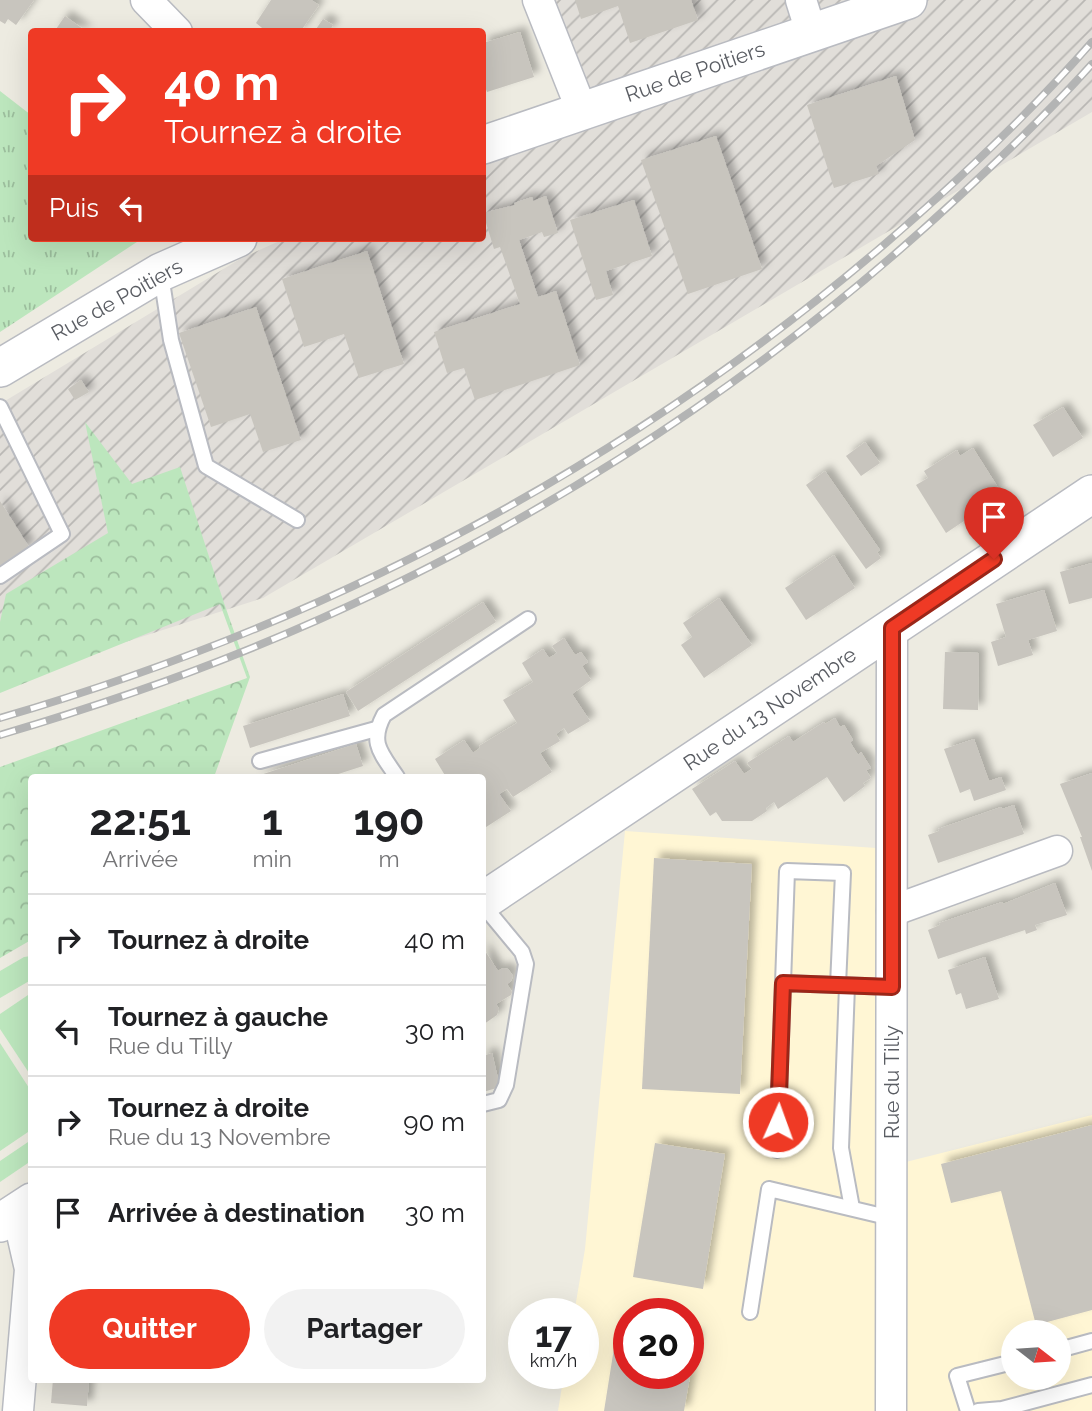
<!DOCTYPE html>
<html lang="fr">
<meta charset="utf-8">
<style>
:root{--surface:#fff;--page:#f2f2f2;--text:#202124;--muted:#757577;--line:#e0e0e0;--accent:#ef3a25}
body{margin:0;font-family:Raleway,sans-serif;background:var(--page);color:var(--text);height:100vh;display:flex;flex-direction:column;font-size:26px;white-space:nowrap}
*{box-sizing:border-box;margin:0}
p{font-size:23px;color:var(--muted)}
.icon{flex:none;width:38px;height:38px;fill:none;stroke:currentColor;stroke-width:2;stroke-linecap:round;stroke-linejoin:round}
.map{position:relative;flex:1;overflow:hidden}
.panel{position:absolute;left:28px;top:774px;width:458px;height:609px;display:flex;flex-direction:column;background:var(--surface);border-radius:7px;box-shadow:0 7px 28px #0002}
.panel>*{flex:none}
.hud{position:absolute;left:28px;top:28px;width:458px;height:214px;border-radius:7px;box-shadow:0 7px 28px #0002;background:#ef3a25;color:#fff;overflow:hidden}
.needle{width:46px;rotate:107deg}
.tools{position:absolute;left:1001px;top:1320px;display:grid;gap:14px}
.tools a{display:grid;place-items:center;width:70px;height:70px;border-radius:50%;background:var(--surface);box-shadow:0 7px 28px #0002;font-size:35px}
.speed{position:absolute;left:508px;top:1298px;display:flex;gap:14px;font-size:35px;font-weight:700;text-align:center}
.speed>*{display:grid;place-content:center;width:91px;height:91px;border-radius:50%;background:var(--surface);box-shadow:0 7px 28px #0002;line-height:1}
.speed small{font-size:18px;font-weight:400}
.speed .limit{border:10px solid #d22;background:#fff;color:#111}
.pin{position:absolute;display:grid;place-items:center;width:60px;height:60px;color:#fff;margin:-72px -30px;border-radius:50% 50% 50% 0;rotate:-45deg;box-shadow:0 0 7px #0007}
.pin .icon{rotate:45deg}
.me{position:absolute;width:77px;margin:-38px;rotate:2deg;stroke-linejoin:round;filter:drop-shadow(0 0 5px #0008)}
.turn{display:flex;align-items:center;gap:24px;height:147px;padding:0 21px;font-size:32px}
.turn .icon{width:91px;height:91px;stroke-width:2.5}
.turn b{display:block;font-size:49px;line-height:60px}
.then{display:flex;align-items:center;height:66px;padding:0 21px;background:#0003;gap:14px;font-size:26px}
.eta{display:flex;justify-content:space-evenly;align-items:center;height:119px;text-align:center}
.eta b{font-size:42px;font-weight:700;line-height:49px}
.cta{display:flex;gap:14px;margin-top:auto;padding:14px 21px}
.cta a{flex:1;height:80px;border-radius:42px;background:var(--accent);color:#fff;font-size:28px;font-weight:700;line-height:80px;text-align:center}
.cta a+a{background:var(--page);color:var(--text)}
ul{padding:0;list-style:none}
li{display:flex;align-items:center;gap:21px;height:91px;padding:0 21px;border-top:2px solid var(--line)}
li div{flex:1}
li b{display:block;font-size:26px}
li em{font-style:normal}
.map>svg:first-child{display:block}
</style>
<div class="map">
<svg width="1092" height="1411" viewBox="0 0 1092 1411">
<defs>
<pattern id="industrial-furrows" width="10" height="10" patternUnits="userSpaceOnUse" patternTransform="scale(1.75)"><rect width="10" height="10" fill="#e1ded9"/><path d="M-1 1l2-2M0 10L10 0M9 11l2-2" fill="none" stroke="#b9b7b4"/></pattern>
<pattern id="grass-tufts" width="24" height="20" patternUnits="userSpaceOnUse" patternTransform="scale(1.75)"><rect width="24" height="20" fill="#bce6bd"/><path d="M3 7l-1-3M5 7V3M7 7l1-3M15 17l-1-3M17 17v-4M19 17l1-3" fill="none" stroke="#9cbe9d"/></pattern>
<pattern id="forest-crowns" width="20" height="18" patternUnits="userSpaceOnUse" patternTransform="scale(1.75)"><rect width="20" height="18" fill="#bce6bd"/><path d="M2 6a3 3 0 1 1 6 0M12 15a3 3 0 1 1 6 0" fill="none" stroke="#9cbe9d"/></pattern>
<filter id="shadow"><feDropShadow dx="6" dy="-6" stdDeviation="3.5" flood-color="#0004"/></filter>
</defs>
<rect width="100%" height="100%" fill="#edebe1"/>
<path fill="#fff6d4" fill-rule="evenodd" d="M625 831 891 849 886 1167 1092 1115V1411H558L564 1374H583V1314H574L585 1249ZM628 1314H688V1374H628ZM1013 1332H1059V1377H1013Z"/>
<path fill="url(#industrial-furrows)" d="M544 0H1092V112L263 598 0 682V404L240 259 286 238H483V147L577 103Z"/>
<path fill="url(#grass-tufts)" d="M0 91 31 115 32 238H143L0 332Z"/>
<path fill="url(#forest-crowns)" d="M85 422 132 484 180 467 224 603 250 677 214 777H32L31 940 0 958V767L247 678 220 604 0 693V622L6 594 108 533Z"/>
<g fill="#bce6bd">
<path d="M31 956V980L0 998V971L24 957Z"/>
<path d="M31 993V1076L0 1029V1014Z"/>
<path d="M0 1043 31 1091V1130L0 1151Z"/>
<path d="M31 1140V1161L0 1182V1161Z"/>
</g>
<g fill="#c8c5be" filter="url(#shadow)">
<path d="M0 0H34L16 25 8 19 5 24 0 21Z"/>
<path d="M271 0H311L319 5 300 32H267L256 23Z"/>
<path d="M575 0H691L698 20 630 43 618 6 581 19Z"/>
<path d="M65 16 87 32H54Z"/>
<path d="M323 19 333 25 329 32H314Z"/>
<path d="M520 32 534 77 487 92 483 81V43Z"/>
<path d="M896 76 915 140 876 166 879 174 834 188 807 105Z"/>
<path d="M716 136 762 269 688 294 641 160Z"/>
<path d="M546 196 558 233 544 237 542 232 519 240 538 297 556 291 580 365 475 400 464 368 447 373 434 332 520 304 500 247 494 249 483 213 515 205 514 203 532 197 533 201Z"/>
<path d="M634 200 652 256 606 271 613 295 596 300 570 220Z"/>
<path d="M367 251 404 364 359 378 344 334 304 347 282 279Z"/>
<path d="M256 307 301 440 263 452 250 414 211 427 179 333Z"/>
<path d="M81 380 89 392 75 400 68 389Z"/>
<path d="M1063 407 1083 438 1053 457 1033 425Z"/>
<path d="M865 442 880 463 861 476 846 456Z"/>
<path d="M973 448 999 489 987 497 991 504 974 515 971 511 965 516 967 519 946 533 916 485 928 478 924 471 957 450 960 456Z"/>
<path d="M825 471 880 550 877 552 881 558 866 569 806 485Z"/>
<path d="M0 501 29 547 0 566Z"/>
<path d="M834 555 855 588 806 620 785 588Z"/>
<path d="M1092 563V598L1069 604 1060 572Z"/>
<path d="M1044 590 1057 631 1028 640 1033 655 998 666 991 642 1006 637 996 604Z"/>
<path d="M719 598 752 645 704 678 681 645 692 637 683 623Z"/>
<path d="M483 602 496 622 358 711 346 692Z"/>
<path d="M564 638 575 655 581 652 588 662 582 666 591 680 572 694 590 721 568 734 564 728 556 734 560 741 540 753 552 772 513 797 507 789 499 794 511 811 483 829V777H446L435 759 464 740 473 753 480 748 479 746 517 723 503 700 533 682 522 663 543 649 549 658 557 653 552 646Z"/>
<path d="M945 652 979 653 978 710 943 709Z"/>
<path d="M343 694 350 716 250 748 243 726Z"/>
<path d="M835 718 840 727 844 725 853 740 850 742 858 755 861 752 871 768 866 770 871 778 863 783 865 786 844 802 827 777 778 809 774 802 766 808 767 811 752 821H722L716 812 710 816 692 789 735 761 744 774 752 769 747 763 789 736 793 742 824 722 825 724Z"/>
<path d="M974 739 989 781 1001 777 1006 790 974 801 970 789 960 793 944 749Z"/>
<path d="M356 744 363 766 329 777H254Z"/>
<path d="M1092 773V871L1080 837H1082L1060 784Z"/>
<path d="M1014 805 1024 834 938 863 928 835 939 831 938 829 1001 807 1002 809Z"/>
<path d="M654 858 752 864 740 1094 642 1089Z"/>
<path d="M1055 883 1067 915 1035 925 1037 930 1026 934 1025 930 938 959 928 930 940 925 939 923 1002 902 1003 904Z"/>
<path d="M483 948 498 971 503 968 508 969 513 976 511 981 507 984 512 992 511 995 496 1004 499 1009 497 1015 484 1024Z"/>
<path d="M985 957 999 999 966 1009 961 993 956 995 948 970Z"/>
<path d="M492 1053 500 1087 483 1092V1056Z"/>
<path d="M1092 1125V1310L1036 1325 1001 1191 951 1203 941 1164Z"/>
<path d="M655 1143 725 1154 703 1289 633 1277Z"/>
<path d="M618 1323 628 1325V1374H688V1335L697 1336 684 1411H604Z"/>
<path d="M53 1379H89L87 1406 51 1403Z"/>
</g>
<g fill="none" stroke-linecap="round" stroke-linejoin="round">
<defs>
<g id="service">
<path d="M161 275 171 340 206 466 297 520"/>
<path d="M0 407 62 534 0 576"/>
<path d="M260 761 376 729"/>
<path d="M397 777C381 753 369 743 384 715L528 619"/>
<path d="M483 905 522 952 526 964 506 1085 499 1100 483 1104"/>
<path d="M783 983 787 871 843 873 838 985"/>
<path d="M847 986 841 1148 852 1208"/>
<path d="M777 1150 783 983 892 987"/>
<path d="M750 1312 769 1189 891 1218"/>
<path d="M1059 1350 1092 1341"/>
<path d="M968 1411 957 1376 1013 1362"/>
<path d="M978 1411 1002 1409 1092 1385"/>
</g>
<g id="minor">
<path d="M146 0 177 32"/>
<path d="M538 0 582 111"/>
<path d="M801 0 811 32"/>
<path d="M892 911 1057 851"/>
<path d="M17 1212 30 1269 18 1411"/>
<path d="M891 1411 892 628"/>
</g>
<g id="tertiary">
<path d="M483 145 908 0"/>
<path d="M0 368 161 272 238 238"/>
<path d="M483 901 1092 494"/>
<path d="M0 1223 32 1202"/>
</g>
</defs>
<use href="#service" stroke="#b9bbc1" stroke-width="18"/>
<use href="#minor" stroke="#b9bbc1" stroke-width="33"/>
<use href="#tertiary" stroke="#b9bbc1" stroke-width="40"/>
<use href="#service" stroke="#fff" stroke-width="14"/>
<use href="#minor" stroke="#fff" stroke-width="30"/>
<use href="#tertiary" stroke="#fff" stroke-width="37"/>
<defs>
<g id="rail">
<path d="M0 718C330 622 625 467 886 243 959 180 1029 114 1092 42"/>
<path d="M0 735C84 710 166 683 247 650 507 545 748 392 953 202 1001 158 1049 112 1092 64"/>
</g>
</defs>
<use href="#rail" stroke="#b3b4b4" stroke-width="8"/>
<use href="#rail" stroke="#fff" stroke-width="5" stroke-dasharray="16" stroke-linecap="butt"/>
</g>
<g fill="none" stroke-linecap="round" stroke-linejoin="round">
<defs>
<path id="route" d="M778 1122 783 983 892 987V628L994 559"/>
</defs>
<use href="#route" stroke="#9b2618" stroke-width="18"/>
<use href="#route" stroke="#ef3a25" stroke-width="12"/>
</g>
<g text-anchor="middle" stroke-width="5" stroke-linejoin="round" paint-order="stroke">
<g font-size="21" fill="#5a5d63" stroke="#fff">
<text transform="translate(695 72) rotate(-19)" y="7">Rue de Poitiers</text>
<text transform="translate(117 300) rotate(-29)" y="7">Rue de Poitiers</text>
<text transform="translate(770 709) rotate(-34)" y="7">Rue du 13 Novembre</text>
<text transform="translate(892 1082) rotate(-90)" y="7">Rue du Tilly</text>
</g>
</g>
</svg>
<div class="tools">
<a><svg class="needle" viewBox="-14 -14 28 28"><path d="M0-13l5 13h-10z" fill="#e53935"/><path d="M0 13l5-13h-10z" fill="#757577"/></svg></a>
</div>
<div class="speed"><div>17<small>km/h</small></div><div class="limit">20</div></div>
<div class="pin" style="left:994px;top:559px;background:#d93025"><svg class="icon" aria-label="arrive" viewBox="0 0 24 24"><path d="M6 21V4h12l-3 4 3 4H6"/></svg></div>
<svg class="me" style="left:778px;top:1122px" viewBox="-20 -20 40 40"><circle r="17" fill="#ef3a25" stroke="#fff" stroke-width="3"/><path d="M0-11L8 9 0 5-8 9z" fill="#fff"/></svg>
<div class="hud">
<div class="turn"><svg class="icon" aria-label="right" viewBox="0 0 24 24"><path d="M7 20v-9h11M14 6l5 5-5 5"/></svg><div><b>40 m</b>Tournez à droite</div></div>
<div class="then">Puis<svg class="icon" aria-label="left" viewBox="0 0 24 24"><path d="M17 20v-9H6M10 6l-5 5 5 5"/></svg></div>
</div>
<section class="panel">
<div class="eta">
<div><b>22:51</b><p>Arrivée</p></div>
<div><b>1</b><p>min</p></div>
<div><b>190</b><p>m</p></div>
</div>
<ul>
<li><svg class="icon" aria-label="right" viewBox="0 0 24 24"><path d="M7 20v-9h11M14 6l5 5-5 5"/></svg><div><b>Tournez à droite</b></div><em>40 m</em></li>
<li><svg class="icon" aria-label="left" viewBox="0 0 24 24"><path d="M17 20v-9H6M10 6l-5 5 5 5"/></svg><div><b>Tournez à gauche</b><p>Rue du Tilly</p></div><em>30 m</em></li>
<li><svg class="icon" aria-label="right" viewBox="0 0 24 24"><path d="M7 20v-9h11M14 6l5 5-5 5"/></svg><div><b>Tournez à droite</b><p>Rue du 13 Novembre</p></div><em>90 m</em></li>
<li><svg class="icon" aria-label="arrive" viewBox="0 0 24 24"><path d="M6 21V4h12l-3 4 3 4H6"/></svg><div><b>Arrivée à destination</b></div><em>30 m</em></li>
</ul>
<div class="cta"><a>Quitter</a><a>Partager</a></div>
</section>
</div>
